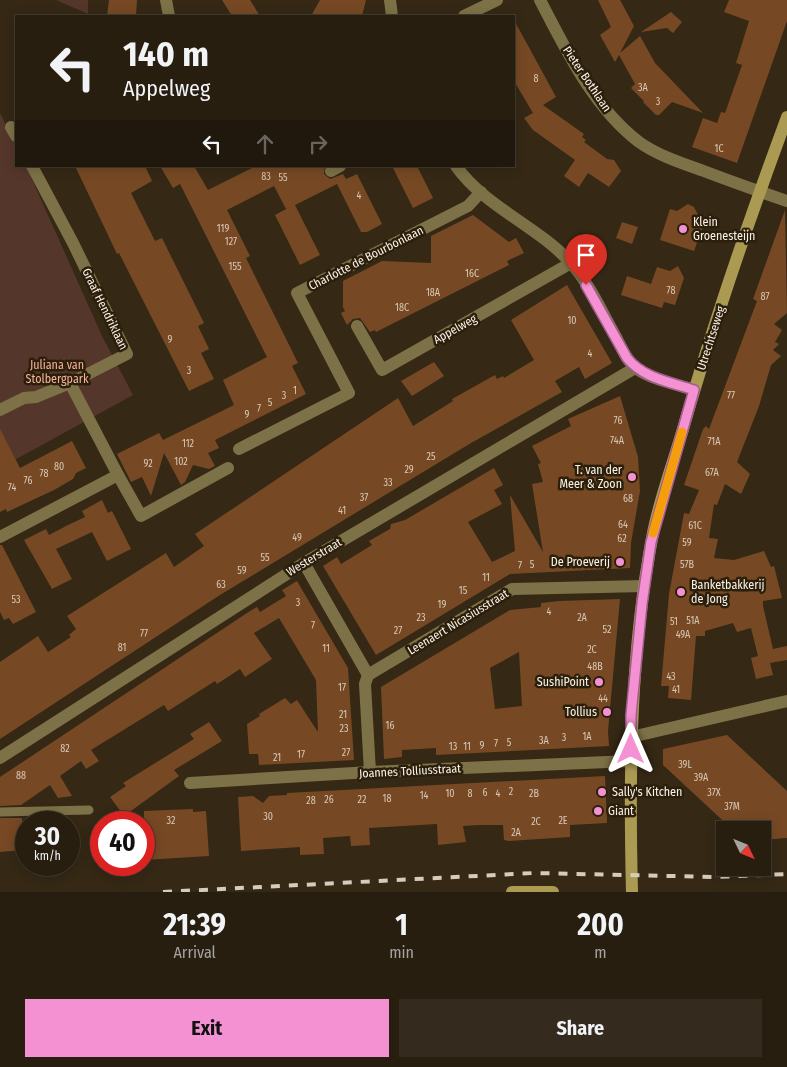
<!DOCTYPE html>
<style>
:root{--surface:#281e10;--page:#342b1e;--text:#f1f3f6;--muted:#a5a29f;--line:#443c30;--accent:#f491d3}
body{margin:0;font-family:"Fira Sans Condensed",sans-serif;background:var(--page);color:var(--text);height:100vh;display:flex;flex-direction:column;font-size:19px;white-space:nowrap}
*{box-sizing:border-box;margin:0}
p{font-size:16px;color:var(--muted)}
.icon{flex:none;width:28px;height:28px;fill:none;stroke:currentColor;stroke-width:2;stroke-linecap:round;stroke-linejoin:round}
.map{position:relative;height:892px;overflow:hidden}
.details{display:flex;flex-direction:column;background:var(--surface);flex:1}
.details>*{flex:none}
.guide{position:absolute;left:15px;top:15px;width:500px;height:152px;border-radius:0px;box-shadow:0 2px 12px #0003,0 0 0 1px var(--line);background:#281e10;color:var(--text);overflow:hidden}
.needle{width:32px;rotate:133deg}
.fabs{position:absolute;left:716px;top:821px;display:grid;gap:10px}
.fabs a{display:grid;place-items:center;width:55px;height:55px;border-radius:0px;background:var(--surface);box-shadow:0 2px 12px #0003,0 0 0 1px var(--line);font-size:25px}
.speed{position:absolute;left:15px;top:811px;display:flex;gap:10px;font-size:25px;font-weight:700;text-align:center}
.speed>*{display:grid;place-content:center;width:65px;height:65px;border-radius:50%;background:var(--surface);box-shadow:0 2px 12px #0003,0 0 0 1px var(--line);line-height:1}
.speed small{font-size:12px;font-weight:400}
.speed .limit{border:8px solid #d22;background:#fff;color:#111}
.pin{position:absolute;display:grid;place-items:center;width:42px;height:42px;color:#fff;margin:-51px -21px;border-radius:50% 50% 50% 0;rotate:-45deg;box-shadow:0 0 5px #0007}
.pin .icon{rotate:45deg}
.me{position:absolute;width:55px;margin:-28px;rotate:0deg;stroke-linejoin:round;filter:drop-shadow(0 0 4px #0008)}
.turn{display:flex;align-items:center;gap:18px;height:105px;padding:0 25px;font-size:22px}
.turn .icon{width:65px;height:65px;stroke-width:2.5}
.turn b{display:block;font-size:35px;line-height:42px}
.lanes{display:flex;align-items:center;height:48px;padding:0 25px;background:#0003;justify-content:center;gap:25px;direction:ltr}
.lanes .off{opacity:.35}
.eta{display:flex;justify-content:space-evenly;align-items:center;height:85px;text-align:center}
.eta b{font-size:30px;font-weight:700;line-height:35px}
.button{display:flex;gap:10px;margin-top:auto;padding:10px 25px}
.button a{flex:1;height:58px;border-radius:0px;background:var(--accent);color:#111;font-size:20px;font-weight:700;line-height:58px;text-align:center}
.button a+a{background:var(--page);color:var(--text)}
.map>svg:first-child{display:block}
</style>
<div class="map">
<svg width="787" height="892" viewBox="0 0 787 892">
<rect width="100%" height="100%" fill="#352815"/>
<g fill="#55362b">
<path d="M56 0H88V14Z"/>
<path d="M0 113 16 146V166H26L102 336 133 395 0 468Z"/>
</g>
<g fill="#764924" fill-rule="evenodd">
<path d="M109 0H137L136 16H107Z"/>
<path d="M222 0H250L260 16H232Z"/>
<path d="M320 0H366L362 16H311Z"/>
<path d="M598 0H620L634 26 620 53 640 36 655 63 703 113 672 102 659 115H656L643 102 644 101 631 88 635 84 619 55 615 62 600 35 611 27Z"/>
<path d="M729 0H787V21L737 163 692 147 703 118 717 123 721 112 725 113 742 65 736 63 749 21 724 12Z"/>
<path d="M671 12 682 22 673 33 667 28 641 32Z"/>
<path d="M514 20 556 97 543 105 584 134 582 137 586 140 584 142 607 159 614 160 621 171 609 187 588 173 579 187 564 176 575 160 533 130 524 118 533 113 514 81Z"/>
<path d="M75 166H145L152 181 131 193 155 241 162 238 204 323 198 326 209 349 201 353 214 379 189 391 119 253 117 254 108 235Z"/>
<path d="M160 166H194L208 190 256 166H325L324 174 330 179 343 174 346 179 357 174 382 224 367 232H361L337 184 295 205 320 255 300 265 275 215 290 207 286 209 274 186 227 210 250 256 246 258 298 363 292 366 306 394 215 440 219 448 208 453 215 466 209 469 193 465 185 482 181 485 164 453 151 496 142 477 131 482 117 454 159 433 163 440 234 405 223 380 267 357 180 184 173 188Z"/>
<path d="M392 166H417L433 198 413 208Z"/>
<path d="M688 204 694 207 700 219 705 221 694 251 660 240 670 209 677 211Z"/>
<path d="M785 210 787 313 774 324 782 330 775 342 779 344 773 350 781 356 771 365 759 406 737 462 750 474 741 494 725 484 717 505 714 504 709 538 718 539 714 558 734 560 764 551 771 567 774 566 782 598 763 601V606L773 649 787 646V660L770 663 773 675 756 679 751 658 758 656 751 628 737 632 733 623 705 631V636H696L691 700 668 698 669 686H661L669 594 684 513 689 514 699 490 684 485 703 429 706 426 709 429 757 301 753 299Z"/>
<path d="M473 215 509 242 516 238 524 253 507 261 509 265 376 332 375 330 370 332 360 318 353 319 347 325 341 313 345 311 343 307V281L382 261 431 263V236Z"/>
<path d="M622 222 638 227 632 244 616 238Z"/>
<path d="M678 266 684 278 675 305 664 302 662 308 621 295 627 276 651 284 657 267 670 271Z"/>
<path d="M567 285 612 363 585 379 579 367 555 381 562 392 471 443 220 595 0 739V662L38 636 48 652 71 637 69 635 76 629 67 616 166 553 174 567 204 546 195 534 398 398 413 426 453 401 452 399 495 375 497 379 503 376 504 378 534 360 511 320Z"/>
<path d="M434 362 444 376 412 396 401 381Z"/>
<path d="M620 396 638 457 640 491 631 543 630 568 510 574 376 655 323 566 337 557 341 564 372 545 369 541 390 529 391 524 405 520 494 468 503 485 494 490 502 504 468 522 492 562 515 551 510 495 543 552 532 484 543 482 538 464 541 463 532 446 571 426 568 419Z"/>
<path d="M0 429 20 468 72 441 86 468 76 473 73 479 54 490 7 512 6 509 0 512Z"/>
<path d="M102 500 108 513 112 511 131 549 107 561 92 532 56 549 72 579 52 589 24 540 46 529 49 535 66 526 85 517 82 511Z"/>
<path d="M0 545H2L36 612 13 624 9 618 4 620 0 612Z"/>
<path d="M297 581 348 668 354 760 259 765 258 754H249L247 724 260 716 259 714 285 698 291 704 297 700 318 732 316 680 279 618 254 633 272 659 245 677 240 669 217 684 215 681 168 711 164 705 91 750 99 761 86 769 81 761 60 776 72 796 58 798 50 785 21 805 0 806V777L250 611 257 607 260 612 286 596 282 590Z"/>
<path d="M620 599 608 731 609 746 436 755V748L402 750V757L384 759 381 687 510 610 541 607V603L559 601ZM519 652 522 706 495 709 490 668Z"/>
<path d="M209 722 222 741 174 770 179 776 124 816 110 797 126 786 123 783 194 739 190 734Z"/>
<path d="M727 735 787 791V838L762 840V830H733L663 765V749Z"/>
<path d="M605 776 607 823 570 825V837L509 841 504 840 503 825H479L463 826 466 842 438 845 437 824 369 828 370 845 351 846 350 836 323 838 324 854 300 855V847L241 851 238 797 253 796 263 803 269 796 287 795V793Z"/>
<path d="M193 809V812L206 811 209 856 144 860V811Z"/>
<path d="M0 818H22L24 850 0 852Z"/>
</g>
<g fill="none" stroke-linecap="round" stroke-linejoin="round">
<path stroke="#7d7247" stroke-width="9" d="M0 812 89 810"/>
<g stroke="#7d7247" stroke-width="12">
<path d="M166 0 169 16"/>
<path d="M390 0 392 16"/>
<path d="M540 0C566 50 593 107 639 142 657 155 681 163 701 170 730 181 758 191 787 201"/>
<path d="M464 16 497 0"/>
<path d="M11 127 16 136"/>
<path d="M456 166C485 207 536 225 570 262 589 283 602 312 616 337 621 347 627 362 637 369 653 380 676 384 694 390"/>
<path d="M331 171 340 166"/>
<path d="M357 326 382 370 571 263"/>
<path d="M70 383 118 475"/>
<path d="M0 410 24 398 36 397 70 383 127 354 73 243 32 166"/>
<path d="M239 449 349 393 297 293 468 206 481 192"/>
<path d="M0 537 118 475 141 516 228 468"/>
<path d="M304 563 368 675 365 684 370 772"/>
<path d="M368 675 512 589 644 586"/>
<path d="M631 737 787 701"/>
<path d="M0 758 304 563 635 368"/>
<path d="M190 783 370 772 631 761"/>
</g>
<g stroke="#ab9b52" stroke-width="12">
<path d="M512 892H553"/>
<path d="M632 892C629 771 630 652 653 533 660 498 673 463 683 429 713 324 749 220 787 117"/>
</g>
<path stroke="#d5ccbe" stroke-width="4" stroke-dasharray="9 9" stroke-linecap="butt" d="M163 892 534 873 716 877 787 874"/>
</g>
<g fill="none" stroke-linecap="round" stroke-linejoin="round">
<defs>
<path id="route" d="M586 285 627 358C643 378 670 382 694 390L651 542 642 604 631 715V749"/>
</defs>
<use href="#route" stroke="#9f5e89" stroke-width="12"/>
<use href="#route" stroke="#f491d3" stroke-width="9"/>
<path stroke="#f59e0b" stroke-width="9" d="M653 533 682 432"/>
</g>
<g fill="#f491d3" stroke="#2b1f0c" stroke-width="2">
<circle cx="683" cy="229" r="5"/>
<circle cx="632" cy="477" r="5"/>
<circle cx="620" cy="562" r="5"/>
<circle cx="681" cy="592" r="5"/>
<circle cx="599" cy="682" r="5"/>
<circle cx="607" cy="712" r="5"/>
<circle cx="602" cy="792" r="5"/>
<circle cx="598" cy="811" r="5"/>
</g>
<g text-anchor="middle" stroke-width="5" stroke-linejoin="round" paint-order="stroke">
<g font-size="10" fill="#d9c8b6">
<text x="536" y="82">8</text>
<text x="643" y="91">3A</text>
<text x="658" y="105">3</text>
<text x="719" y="152">1C</text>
<text x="266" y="180">83</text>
<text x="283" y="181">55</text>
<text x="359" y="199">4</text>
<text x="223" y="232">119</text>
<text x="231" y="245">127</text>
<text x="235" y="270">155</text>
<text x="472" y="277">16C</text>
<text x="671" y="294">78</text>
<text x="433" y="296">18A</text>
<text x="765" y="300">87</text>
<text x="402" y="311">18C</text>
<text x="572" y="324">10</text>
<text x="170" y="343">9</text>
<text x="590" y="357">4</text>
<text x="189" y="374">3</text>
<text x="295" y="394">1</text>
<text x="284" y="399">3</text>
<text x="731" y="399">77</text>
<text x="270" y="406">5</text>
<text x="259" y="412">7</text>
<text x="247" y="418">9</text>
<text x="618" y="424">76</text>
<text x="617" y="444">74A</text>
<text x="714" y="445">71A</text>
<text x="188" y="447">112</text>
<text x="431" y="460">25</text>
<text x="181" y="465">102</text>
<text x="148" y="467">92</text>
<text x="59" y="470">80</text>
<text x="409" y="473">29</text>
<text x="712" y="476">67A</text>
<text x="44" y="477">78</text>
<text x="28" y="484">76</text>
<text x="388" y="486">33</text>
<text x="12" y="491">74</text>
<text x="364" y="501">37</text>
<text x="628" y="502">68</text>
<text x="342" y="514">41</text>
<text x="623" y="528">64</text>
<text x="695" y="529">61C</text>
<text x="297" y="541">49</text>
<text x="622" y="542">62</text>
<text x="687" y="546">59</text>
<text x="265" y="561">55</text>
<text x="532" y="568">5</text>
<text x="687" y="568">57B</text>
<text x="520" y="569">7</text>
<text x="242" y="574">59</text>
<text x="486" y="581">11</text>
<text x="221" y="588">63</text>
<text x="463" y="594">15</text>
<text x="16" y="603">53</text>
<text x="298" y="606">3</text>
<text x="442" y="608">19</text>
<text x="549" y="615">4</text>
<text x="421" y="621">23</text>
<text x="582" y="621">2A</text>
<text x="693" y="624">51A</text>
<text x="674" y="625">51</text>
<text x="313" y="629">7</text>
<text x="607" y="633">52</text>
<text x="398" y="634">27</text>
<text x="144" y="637">77</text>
<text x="683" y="638">49A</text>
<text x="122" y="651">81</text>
<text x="326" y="652">11</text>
<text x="592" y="653">2C</text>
<text x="595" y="670">48B</text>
<text x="671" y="680">43</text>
<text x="342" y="691">17</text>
<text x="676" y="693">41</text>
<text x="603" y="702">44</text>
<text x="343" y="718">21</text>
<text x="390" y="729">16</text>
<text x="344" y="732">23</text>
<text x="587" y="740">1A</text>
<text x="564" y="741">3</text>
<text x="544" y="744">3A</text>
<text x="509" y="746">5</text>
<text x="496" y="747">7</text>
<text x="482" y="749">9</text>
<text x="453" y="750">13</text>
<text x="467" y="750">11</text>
<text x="65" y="752">82</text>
<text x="346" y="756">27</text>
<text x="301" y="758">17</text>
<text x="277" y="761">21</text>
<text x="685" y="768">39L</text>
<text x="21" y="779">88</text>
<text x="701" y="781">39A</text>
<text x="511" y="795">2</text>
<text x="485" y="796">6</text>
<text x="714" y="796">37X</text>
<text x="450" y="797">10</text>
<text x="470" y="797">8</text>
<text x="498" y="797">4</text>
<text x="534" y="797">2B</text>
<text x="424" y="799">14</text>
<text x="387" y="802">18</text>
<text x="329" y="803">26</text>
<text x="362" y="803">22</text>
<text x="311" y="804">28</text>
<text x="732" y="810">37M</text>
<text x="268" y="820">30</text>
<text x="171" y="824">32</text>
<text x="563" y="824">2E</text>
<text x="536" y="825">2C</text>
<text x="516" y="836">2A</text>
</g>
<g font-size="12" fill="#faf2e6" stroke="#2b1f0c">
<text transform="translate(587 79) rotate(56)" y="4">Pieter Bothlaan</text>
<text transform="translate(366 258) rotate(-27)" y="4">Charlotte de Bourbonlaan</text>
<text transform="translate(105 309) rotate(64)" y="4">Graaf Hendriklaan</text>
<text transform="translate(455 329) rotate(-29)" y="4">Appelweg</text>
<text transform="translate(711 338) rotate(-72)" y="4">Utrechtseweg</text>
<text transform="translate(314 557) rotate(-31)" y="4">Westerstraat</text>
<text transform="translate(458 622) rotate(-31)" y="4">Leenaert Nicasiusstraat</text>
<text transform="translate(410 771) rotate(-3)" y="4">Joannes Tolliusstraat</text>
</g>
<g font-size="12" fill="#faf2e6" stroke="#2b1f0c" text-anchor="start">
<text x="693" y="226">Klein<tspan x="693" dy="14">Groenesteijn</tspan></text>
<text x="622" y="474" text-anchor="end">T. van der<tspan x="622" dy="14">Meer &amp; Zoon</tspan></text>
<text x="610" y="566" text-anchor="end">De Proeverij</text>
<text x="691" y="589">Banketbakkerij<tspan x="691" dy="14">de Jong</tspan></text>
<text x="589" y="686" text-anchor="end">SushiPoint</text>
<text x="597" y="716" text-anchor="end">Tollius</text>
<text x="612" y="796">Sally's Kitchen</text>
<text x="608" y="815">Giant</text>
</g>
<g font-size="12" fill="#f7b19a" stroke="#2b1f0c">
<text x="57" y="369">Juliana van<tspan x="57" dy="14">Stolbergpark</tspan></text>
</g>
</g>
</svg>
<div class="fabs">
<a><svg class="needle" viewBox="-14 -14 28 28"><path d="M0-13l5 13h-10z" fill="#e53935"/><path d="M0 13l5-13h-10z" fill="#a5a29f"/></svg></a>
</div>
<div class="speed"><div>30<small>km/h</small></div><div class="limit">40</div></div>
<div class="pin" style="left:586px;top:285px;background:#d93025"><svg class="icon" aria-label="arrive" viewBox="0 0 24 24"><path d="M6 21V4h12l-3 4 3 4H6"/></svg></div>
<svg class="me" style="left:631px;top:749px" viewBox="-20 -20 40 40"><path d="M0-17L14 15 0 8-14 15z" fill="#f491d3" stroke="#fff" stroke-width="4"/></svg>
<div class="guide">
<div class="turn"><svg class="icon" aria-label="left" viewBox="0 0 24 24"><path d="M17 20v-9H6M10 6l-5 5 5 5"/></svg><div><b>140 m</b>Appelweg</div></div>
<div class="lanes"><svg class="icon" aria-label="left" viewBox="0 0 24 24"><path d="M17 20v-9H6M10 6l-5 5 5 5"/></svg><svg class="icon off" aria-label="ahead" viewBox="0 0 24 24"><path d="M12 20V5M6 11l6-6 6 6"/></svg><svg class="icon off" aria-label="right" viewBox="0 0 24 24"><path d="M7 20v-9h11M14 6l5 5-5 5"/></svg></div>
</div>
</div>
<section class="details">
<div class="eta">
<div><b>21:39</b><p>Arrival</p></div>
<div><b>1</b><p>min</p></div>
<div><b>200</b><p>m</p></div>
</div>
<div class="button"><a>Exit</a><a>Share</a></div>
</section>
